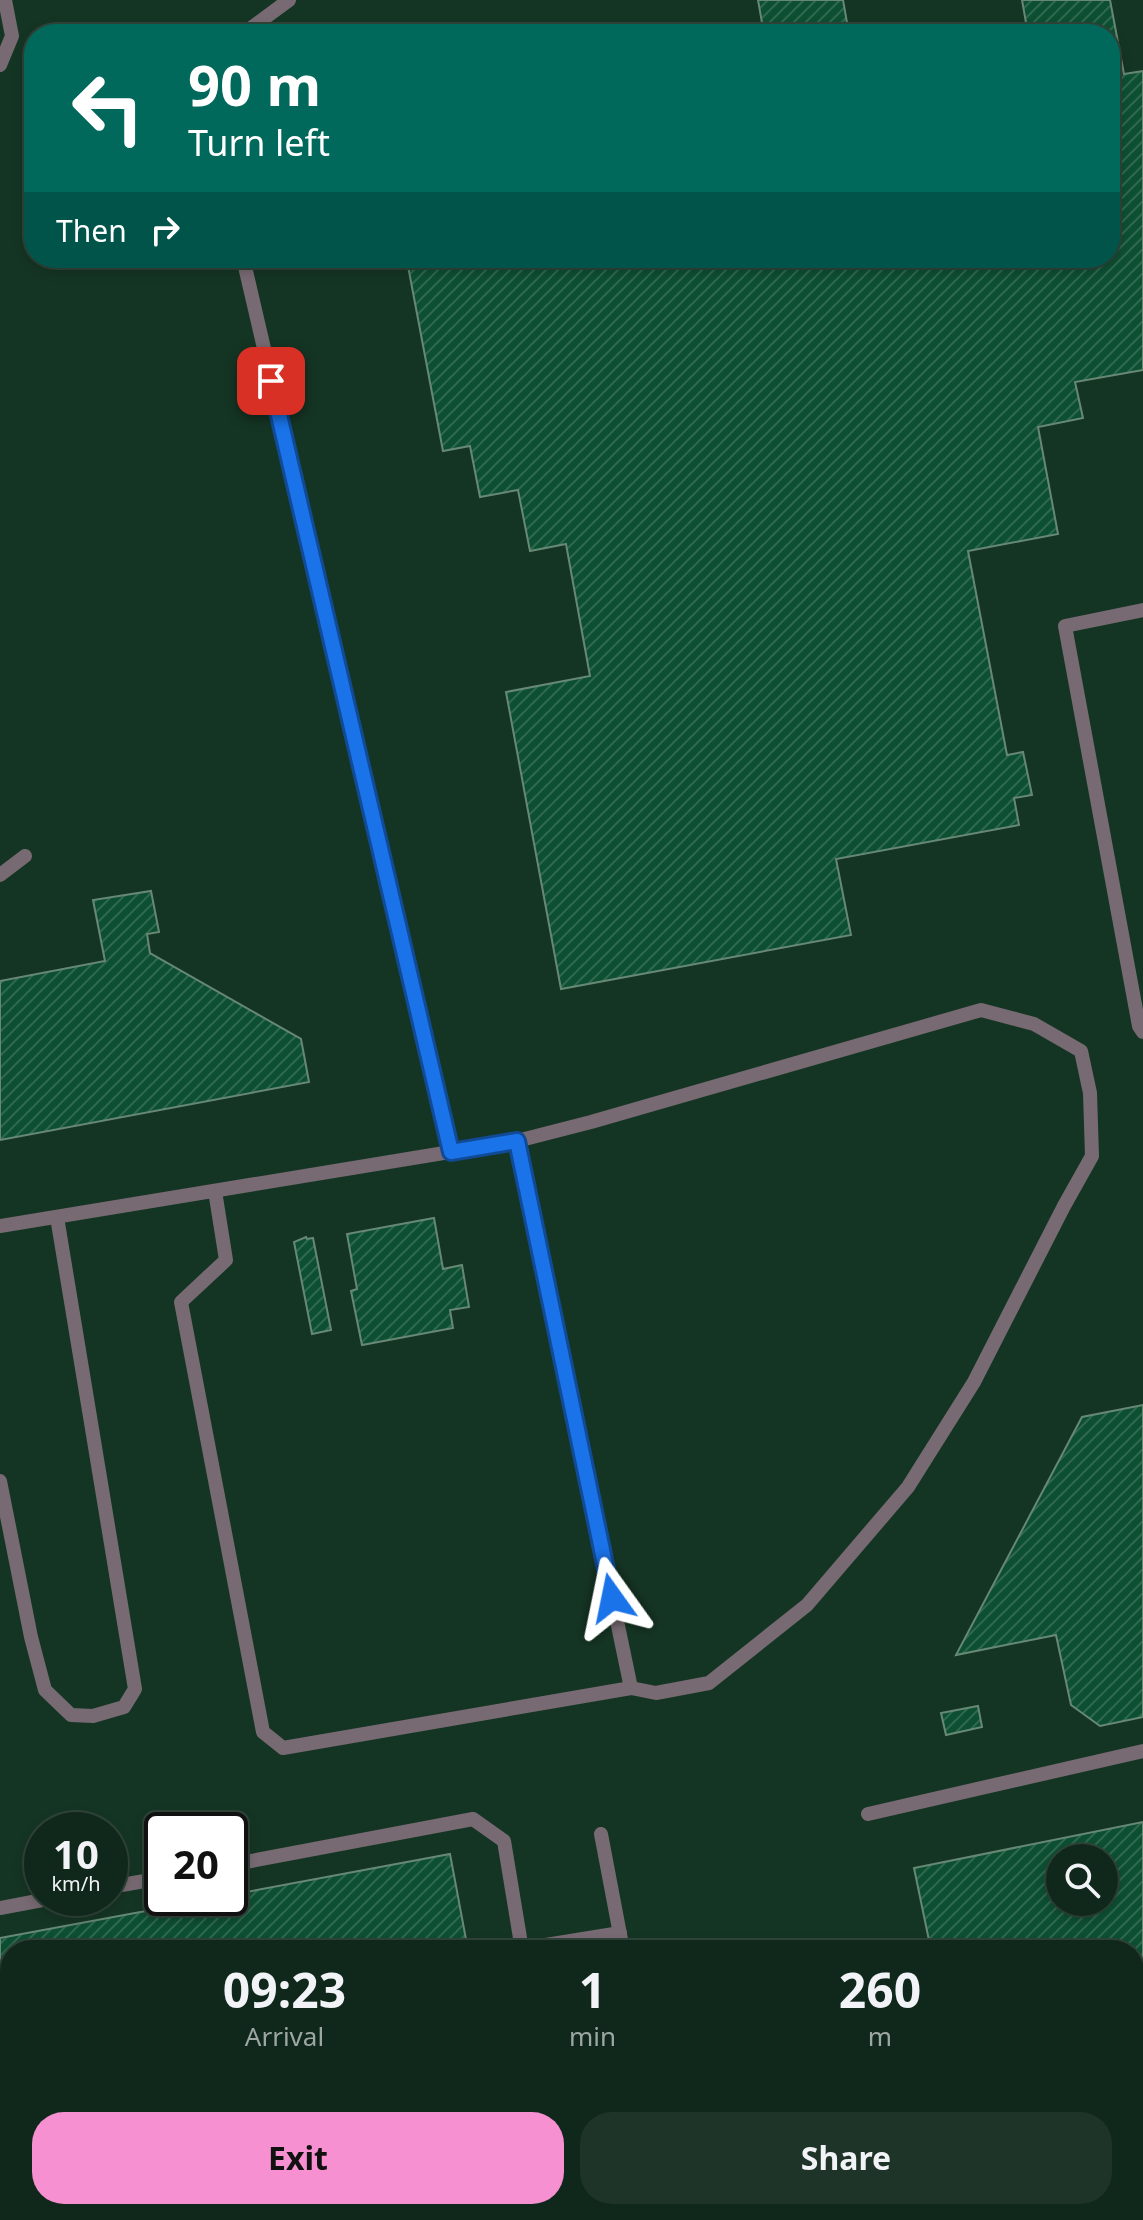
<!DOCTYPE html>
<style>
:root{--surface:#10281b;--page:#1e3428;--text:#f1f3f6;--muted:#9ca6a3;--line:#30443a;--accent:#f690d0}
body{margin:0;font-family:"Noto Sans",sans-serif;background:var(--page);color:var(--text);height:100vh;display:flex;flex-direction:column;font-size:30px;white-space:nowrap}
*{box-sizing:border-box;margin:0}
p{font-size:26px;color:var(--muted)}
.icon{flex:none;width:44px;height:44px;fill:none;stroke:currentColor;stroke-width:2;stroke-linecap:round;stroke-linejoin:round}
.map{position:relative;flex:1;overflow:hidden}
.panel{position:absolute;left:0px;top:1940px;width:1144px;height:280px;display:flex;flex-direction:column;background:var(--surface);border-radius:32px 32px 0 0;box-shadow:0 4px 12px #0003,0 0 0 2px var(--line)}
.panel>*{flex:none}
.banner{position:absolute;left:24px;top:24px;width:1096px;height:244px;border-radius:32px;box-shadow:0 4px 12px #0003,0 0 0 2px var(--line);background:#00695c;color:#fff;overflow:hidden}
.fabs{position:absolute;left:1046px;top:1844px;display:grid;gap:16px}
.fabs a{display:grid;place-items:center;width:72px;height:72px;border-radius:50%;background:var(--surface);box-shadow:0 4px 12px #0003,0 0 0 2px var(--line);font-size:40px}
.speed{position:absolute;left:24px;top:1812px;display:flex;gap:16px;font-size:40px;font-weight:700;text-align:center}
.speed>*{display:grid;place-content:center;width:104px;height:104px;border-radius:50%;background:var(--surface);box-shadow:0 4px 12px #0003,0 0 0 2px var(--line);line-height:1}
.speed small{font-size:20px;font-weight:400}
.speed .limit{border:4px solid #111;border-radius:12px;background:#fff;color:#111}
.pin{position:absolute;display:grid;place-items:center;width:68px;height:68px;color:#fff;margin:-34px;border-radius:16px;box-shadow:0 4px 12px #0006}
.me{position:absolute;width:88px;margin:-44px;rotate:348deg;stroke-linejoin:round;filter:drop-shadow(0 0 6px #0008)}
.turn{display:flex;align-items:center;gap:28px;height:168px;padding:0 32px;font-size:36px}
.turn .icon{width:104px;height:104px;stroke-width:2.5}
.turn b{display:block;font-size:56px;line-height:68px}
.then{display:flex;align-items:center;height:76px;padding:0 32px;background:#0003;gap:16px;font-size:30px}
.eta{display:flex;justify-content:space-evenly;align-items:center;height:136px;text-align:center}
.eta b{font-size:48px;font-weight:700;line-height:56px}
.action{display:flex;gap:16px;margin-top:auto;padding:16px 32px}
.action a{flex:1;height:92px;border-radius:32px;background:var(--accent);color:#111;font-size:32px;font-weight:700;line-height:92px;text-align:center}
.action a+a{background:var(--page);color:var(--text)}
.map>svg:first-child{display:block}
</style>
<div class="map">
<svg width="1143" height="2220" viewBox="0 0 1143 2220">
<defs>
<pattern id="building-hatch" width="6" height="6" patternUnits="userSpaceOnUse" patternTransform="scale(2)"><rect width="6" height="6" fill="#0d4f32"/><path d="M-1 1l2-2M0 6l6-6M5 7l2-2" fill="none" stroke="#2f684f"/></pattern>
</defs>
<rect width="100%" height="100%" fill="#153524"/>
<g fill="url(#building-hatch)" stroke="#668874" stroke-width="2" fill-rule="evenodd">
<path d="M758 0H843L849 34H764Z"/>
<path d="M1022 0H1110L1124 74 1143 71V370L1075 382 1083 418 1038 427 1058 534 968 551 1007 755 1023 752 1032 795 1014 798 1019 825 836 859 851 935 561 989 506 692 590 676 566 544 530 551 518 490 480 497 470 446 443 451 408 266 452 258H1110V34H1028Z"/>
<path d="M151 891 159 932 147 934 150 953 301 1039 309 1082 0 1140V981L105 961 93 900Z"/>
<path d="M434 1218 443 1269 462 1265 469 1307 450 1310 453 1328 362 1345 351 1291 357 1289 347 1234Z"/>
<path d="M306 1237 307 1239 313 1238 331 1330 312 1334 294 1242Z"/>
<path d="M1143 1405V1717L1100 1726 1071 1705 1056 1635 956 1655 1082 1417Z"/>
<path d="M978 1706 982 1727 946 1735 941 1713Z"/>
<path d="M1143 1822V2013L1134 2014V1950H931L914 1868ZM1060 1858H1104V1902H1060Z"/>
<path d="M450 1854 468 1950H10V2210H516L518 2220H0V1938L216 1898H230V1895Z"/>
<path d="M1143 2057V2216L1111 2220 1109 2210H1134V2059Z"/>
</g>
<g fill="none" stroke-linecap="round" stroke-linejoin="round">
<g stroke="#786a72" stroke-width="14">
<path d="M243 34 289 0"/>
<path d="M0 65 12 36 5 0"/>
<path d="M243 258 451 1152"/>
<path d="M1143 610 1065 626 1139 1026 1143 1032"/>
<path d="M0 875 25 856"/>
<path d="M215 1191 226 1260 181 1302 263 1732 283 1748 631 1688"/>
<path d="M0 1226 517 1141 591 1122 981 1010 1034 1024 1081 1051 1090 1093 1092 1156 1064 1206 974 1382 908 1487 807 1605 709 1683 656 1693 631 1688 517 1141"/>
<path d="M0 1481 31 1637 45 1690 71 1715 93 1716 124 1707 135 1689 57 1217"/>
<path d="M868 1814 1143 1751"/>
<path d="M601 1834 623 1950"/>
<path d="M230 1865 473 1819 504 1841 522 1950"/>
<path d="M110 1887 162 1878"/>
<path d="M0 1908 53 1898"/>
<path d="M521 1949 620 1933"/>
<path d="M1134 2038 1143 2036"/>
<path d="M566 2210 567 2220"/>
</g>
</g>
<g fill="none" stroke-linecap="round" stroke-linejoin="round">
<defs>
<path id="route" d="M271 381 451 1152 517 1141 612 1598"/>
</defs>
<use href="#route" stroke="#114b97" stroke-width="20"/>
<use href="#route" stroke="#1a73e8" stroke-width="14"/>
</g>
</svg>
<div class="fabs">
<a><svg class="icon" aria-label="search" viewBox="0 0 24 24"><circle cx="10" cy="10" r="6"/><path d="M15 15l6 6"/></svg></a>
</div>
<div class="speed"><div>10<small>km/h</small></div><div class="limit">20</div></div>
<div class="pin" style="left:271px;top:381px;background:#d93025"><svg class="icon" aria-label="arrive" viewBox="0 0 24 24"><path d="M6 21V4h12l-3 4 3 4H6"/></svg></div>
<svg class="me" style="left:612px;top:1598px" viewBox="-20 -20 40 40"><path d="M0-17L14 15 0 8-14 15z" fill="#1a73e8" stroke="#fff" stroke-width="4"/></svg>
<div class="banner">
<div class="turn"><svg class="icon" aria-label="left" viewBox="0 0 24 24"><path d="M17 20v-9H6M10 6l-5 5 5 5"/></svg><div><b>90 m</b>Turn left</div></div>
<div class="then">Then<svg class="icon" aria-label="right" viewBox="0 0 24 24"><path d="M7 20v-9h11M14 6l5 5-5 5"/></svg></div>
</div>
<section class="panel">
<div class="eta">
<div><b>09:23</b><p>Arrival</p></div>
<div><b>1</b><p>min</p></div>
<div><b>260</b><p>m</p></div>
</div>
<div class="action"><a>Exit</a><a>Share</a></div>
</section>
</div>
